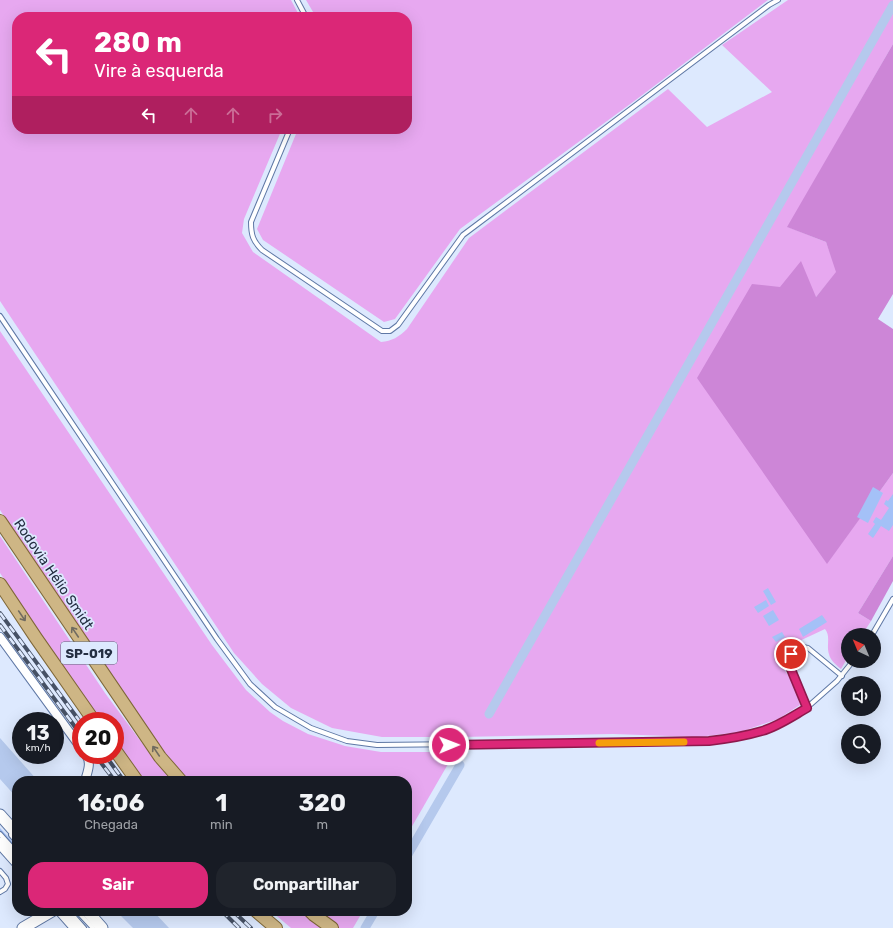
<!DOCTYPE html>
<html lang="pt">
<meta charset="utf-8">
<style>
:root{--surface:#171b24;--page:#20242c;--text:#f1f3f6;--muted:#9ea1a6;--accent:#db2777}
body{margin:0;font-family:Rubik,sans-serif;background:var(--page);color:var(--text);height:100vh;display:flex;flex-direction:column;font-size:15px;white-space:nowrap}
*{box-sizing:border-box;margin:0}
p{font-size:13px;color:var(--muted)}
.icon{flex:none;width:22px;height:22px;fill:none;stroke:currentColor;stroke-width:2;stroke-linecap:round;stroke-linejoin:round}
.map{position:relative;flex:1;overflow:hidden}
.details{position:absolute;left:12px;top:776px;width:400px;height:140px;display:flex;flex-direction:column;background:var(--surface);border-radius:16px;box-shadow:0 4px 16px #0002}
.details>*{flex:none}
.guide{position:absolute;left:12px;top:12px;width:400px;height:122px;border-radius:16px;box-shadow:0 4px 16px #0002;background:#db2777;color:#fff;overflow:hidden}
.needle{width:26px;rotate:316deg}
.controls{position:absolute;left:841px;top:628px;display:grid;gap:8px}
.controls a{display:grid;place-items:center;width:40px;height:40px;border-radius:50%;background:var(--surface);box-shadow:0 4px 16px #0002;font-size:20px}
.speed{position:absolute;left:12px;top:712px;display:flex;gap:8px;font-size:20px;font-weight:700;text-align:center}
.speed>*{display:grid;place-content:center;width:52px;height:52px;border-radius:50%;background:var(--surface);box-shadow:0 4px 16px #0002;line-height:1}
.speed small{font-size:10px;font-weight:400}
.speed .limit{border:6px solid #d22;background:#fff;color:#111}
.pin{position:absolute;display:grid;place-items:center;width:34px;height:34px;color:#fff;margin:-17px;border:2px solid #fff;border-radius:50%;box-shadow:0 1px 4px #0007}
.me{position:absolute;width:44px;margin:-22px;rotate:89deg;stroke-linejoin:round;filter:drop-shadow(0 0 3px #0008)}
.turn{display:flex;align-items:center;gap:14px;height:84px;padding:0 16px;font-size:18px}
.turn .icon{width:52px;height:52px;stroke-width:2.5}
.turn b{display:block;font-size:28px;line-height:34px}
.lanes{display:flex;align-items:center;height:38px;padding:0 16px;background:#0003;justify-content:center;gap:20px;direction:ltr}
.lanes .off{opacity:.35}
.eta{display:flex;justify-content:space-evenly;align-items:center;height:68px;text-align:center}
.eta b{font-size:24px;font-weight:700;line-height:28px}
.button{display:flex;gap:8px;margin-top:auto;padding:8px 16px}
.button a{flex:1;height:46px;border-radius:16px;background:var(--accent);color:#fff;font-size:16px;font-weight:700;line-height:46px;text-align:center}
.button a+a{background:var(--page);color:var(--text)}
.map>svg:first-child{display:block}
</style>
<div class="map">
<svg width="893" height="928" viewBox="0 0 893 928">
<rect width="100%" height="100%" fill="#dde9fe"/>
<g fill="#e7a8f0">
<path d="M0 0H291L300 17H17V129H282L244 219 242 233 253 252 381 342C392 341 399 337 407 329L469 238 668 89 707 127 772 92 722 45 785 2 788 0H893V44L788 227 826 242 837 272 816 297 827 563 893 473V556L858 613 871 621 862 635H848V657L841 669C836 665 830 660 829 654 826 645 831 636 825 629L778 651 776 656 794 685 800 705 778 719 740 732 698 737 613 734 460 737H382L332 728 291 708 262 684 234 653 0 301Z"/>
<path d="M306 0H768L637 99 460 229 395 319 384 322 263 240 257 229 298 129H407V17H316Z"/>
<path d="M0 331 212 645 246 690 270 712 283 721 308 734 345 746 381 752H455L407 835V781H181L160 757 0 510Z"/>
<path d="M0 536 105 693 156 762 172 781H145L115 741V721H100L89 706 0 573Z"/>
<path d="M271 911H302L323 928H291Z"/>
<path d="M310 911H363L353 928H332Z"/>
</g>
<g fill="#cd86d7">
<path d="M893 44V294L878 319 893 329V473L827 564 697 378 752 284 780 287 801 261 816 297 836 272 826 242 787 227Z"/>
<path d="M893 556V581L871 621 858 613Z"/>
</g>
<g fill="#b5c9ed">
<path d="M0 738 38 781H17V798L0 779Z"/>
<path d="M116 911H153L169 928H133Z"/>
</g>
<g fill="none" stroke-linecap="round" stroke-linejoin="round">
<g stroke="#b5c9ed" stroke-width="9">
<path d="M489 714 893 5"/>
<path d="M407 856 460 765"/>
<path d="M365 928 375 911"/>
</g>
</g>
<g fill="#a4c1f7">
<path d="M873 487 883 493 868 523 857 517Z"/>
<path d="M893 494V525L889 531 881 526 873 538 868 534 875 524 873 522 876 517 881 520 889 508 884 504 886 500 888 501Z"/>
<path d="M768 588 776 602 771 605 763 591Z"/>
<path d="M766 600 769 606 758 613 754 607Z"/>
<path d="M773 610 779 620 769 626 763 616Z"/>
<path d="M822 615 827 622 803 637 799 629Z"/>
<path d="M782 632 785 637 776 642 772 637Z"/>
<path d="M0 828 16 846 14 847 0 831Z"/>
</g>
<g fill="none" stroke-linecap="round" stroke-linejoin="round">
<defs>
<g id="lane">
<path d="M297 0 306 17"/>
<path d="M290 129 251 222C251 235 253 241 262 250L382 331H390L398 325 463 235 769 5 778 0"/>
<path d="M0 316 217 639 250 684 275 707 311 728 347 741 377 745 709 741 736 737 763 731 789 719 811 704 837 681 853 661"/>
<path d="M872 635 893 599"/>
<path d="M807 708 788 662C789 652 799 645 808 648L842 676"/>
<path d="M0 834 17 853"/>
<path d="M11 835 17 842"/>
<path d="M0 871 6 878 8 884 5 889 0 892"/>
<path d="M69 911 84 928"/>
<path d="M77 911 93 928"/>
</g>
<g id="street">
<path d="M0 637 81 748"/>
<path d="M85 781C87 773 92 763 86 755"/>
</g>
<g id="secondary">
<path d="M0 815 17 834"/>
<path d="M0 843 17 862"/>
<path d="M61 911 76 928"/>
<path d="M87 911 102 928"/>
<path d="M23 928 52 911"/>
</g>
<g id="primary">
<path d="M0 521 160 757 181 781"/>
<path d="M0 584 36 638 94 721"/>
<path d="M115 750 137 781"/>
<path d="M256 911 276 928"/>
<path d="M310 911 314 915 332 928"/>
</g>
</defs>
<use href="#lane" stroke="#5f78a5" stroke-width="6"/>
<use href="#street" stroke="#5f78a5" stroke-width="10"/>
<use href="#secondary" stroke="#5f78a5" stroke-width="13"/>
<use href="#primary" stroke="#7e6738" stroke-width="14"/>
<use href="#lane" stroke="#fff" stroke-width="4"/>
<use href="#street" stroke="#fff" stroke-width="8"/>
<use href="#secondary" stroke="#fff" stroke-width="11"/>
<use href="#primary" stroke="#ceb685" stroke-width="12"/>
<defs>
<g id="rail">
<path d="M0 613 81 723"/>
<path d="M0 625 81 735"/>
<path d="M95 755 115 781"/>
<path d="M105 755 124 781"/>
<path d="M222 911 239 928"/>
<path d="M233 911 251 928"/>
</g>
</defs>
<use href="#rail" stroke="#465165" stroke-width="4"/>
<use href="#rail" stroke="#dde9fe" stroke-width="2.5" stroke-dasharray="8" stroke-linecap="butt"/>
</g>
<defs><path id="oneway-shaft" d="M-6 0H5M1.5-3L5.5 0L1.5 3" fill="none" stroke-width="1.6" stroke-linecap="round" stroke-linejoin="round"/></defs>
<g stroke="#706b60">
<use href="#oneway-shaft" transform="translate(22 616) rotate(56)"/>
<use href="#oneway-shaft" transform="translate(75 632) rotate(-124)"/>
<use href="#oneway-shaft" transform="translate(156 751) rotate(-124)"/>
</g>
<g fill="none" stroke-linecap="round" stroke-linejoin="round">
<defs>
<path id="route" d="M449 745 709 741C727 739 745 736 762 731 777 727 793 716 807 708L788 662 789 657 791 654"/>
</defs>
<use href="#route" stroke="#8e194d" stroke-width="10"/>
<use href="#route" stroke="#db2777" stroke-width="7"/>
<path stroke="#f59e0b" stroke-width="7" d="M599 743 684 742"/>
</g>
<g text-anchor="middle" stroke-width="3.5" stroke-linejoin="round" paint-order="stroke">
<rect fill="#dde9fe" stroke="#5c667a" stroke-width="1" x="61" y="642" width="56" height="22" rx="3"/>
<g font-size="13" font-weight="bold" fill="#242e42">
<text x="89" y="658">SP-019</text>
</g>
<g font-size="14" fill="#242e42" stroke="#dde9fe">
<text transform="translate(54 574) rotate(56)" y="5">Rodovia Hélio Smidt</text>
</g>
</g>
</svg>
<div class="controls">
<a><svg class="needle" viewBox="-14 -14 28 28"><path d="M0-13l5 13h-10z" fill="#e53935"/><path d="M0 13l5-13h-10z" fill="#9ea1a6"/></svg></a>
<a><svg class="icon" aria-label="sound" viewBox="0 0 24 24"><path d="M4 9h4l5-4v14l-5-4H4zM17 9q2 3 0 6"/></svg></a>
<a><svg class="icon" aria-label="search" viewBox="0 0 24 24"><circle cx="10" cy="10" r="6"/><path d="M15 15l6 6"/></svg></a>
</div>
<div class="speed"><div>13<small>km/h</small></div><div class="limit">20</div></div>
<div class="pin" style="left:791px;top:654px;background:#d93025"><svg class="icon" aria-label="arrive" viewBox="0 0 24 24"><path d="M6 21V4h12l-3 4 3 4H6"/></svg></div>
<svg class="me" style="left:449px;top:745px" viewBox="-20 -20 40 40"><circle r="17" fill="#db2777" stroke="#fff" stroke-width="3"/><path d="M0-11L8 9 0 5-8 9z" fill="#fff"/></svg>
<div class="guide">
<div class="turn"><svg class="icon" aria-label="left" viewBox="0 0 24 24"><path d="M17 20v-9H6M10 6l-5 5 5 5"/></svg><div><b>280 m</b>Vire à esquerda</div></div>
<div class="lanes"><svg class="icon" aria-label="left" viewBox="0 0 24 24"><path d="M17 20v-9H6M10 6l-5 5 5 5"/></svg><svg class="icon off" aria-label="ahead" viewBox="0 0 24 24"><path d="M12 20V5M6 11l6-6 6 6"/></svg><svg class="icon off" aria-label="ahead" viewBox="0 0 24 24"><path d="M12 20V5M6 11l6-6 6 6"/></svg><svg class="icon off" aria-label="right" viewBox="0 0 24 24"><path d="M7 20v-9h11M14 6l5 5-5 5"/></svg></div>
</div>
<section class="details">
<div class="eta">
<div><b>16:06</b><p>Chegada</p></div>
<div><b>1</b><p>min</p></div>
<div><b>320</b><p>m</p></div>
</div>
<div class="button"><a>Sair</a><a>Compartilhar</a></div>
</section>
</div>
